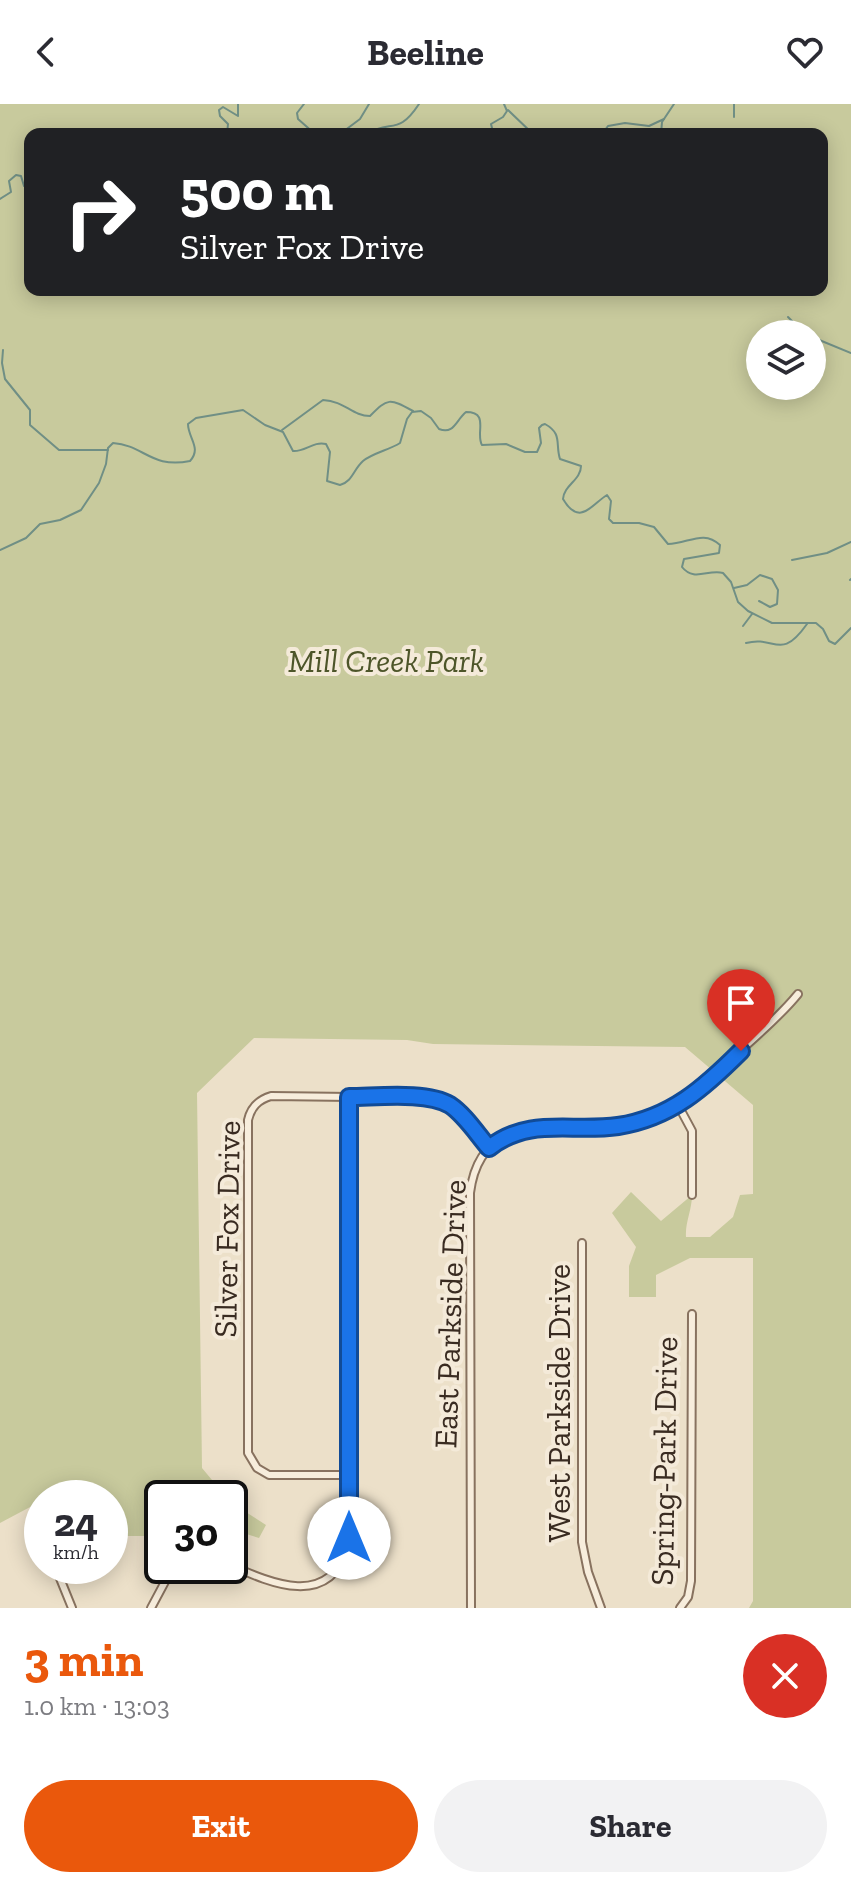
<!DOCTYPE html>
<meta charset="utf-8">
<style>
:root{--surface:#fff;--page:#f2f2f3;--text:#2b2b33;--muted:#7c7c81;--accent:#ea580c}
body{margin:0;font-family:"Zilla Slab",serif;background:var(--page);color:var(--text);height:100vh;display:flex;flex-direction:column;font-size:30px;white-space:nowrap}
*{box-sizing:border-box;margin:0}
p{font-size:26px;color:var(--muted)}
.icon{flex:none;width:44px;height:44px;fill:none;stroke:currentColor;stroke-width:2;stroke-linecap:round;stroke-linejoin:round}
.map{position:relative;height:1504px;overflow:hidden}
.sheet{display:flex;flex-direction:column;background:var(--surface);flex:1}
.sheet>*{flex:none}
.guide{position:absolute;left:24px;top:24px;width:804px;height:168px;border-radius:16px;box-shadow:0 4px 20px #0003;background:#202124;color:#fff;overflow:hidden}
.controls{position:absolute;left:746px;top:216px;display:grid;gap:16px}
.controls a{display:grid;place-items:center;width:80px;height:80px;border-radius:50%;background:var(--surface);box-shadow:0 4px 20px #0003;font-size:40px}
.speed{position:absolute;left:24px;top:1376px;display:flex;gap:16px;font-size:40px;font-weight:700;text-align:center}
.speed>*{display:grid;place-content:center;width:104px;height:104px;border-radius:50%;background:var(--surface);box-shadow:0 4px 20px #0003;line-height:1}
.speed small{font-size:20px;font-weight:400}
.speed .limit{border:4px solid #111;border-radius:12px;background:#fff;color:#111}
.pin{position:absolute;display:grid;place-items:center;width:68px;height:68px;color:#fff;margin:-82px -34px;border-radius:50% 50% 50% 0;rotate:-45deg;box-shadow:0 0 8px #0007}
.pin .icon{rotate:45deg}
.me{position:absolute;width:88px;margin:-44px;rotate:0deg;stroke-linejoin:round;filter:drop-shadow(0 0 6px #0008)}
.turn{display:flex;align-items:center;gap:28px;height:168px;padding:0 24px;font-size:36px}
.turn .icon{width:104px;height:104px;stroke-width:2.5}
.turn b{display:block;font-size:56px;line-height:68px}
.round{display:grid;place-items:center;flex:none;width:84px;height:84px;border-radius:42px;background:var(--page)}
.headline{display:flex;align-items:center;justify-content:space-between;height:136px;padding:0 24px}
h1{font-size:48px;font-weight:800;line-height:60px;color:var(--accent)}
.action{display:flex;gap:16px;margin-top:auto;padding:16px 24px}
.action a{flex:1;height:92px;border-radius:48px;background:var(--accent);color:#fff;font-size:32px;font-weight:800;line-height:92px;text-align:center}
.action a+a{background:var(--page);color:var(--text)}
header{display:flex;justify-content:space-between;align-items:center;height:104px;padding:0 24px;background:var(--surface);font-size:36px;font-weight:800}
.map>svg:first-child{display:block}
</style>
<header><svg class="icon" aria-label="back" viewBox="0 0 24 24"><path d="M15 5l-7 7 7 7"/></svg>Beeline<svg class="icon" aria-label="heart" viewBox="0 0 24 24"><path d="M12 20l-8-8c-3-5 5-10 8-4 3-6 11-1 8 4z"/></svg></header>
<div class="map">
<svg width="851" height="1504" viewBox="0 0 851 1504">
<rect width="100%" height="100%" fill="#ece0c9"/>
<g fill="#c8ca9d" fill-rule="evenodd">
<path d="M0 0H851V1504H749L753 1497V1154H690L656 1171V1193H629V1162L636 1143 612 1109 631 1088 661 1117 692 1091C692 1106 685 1118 686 1133H710L733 1113 740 1091 753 1090V1001L685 943 433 940 407 936 254 934 197 989 202 1364 227 1394H162V1424L146 1432H112L110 1394H42V1402H32L0 1419ZM30 30H822V186H30ZM760 230H812V282H760Z"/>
<path d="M230 1398 266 1421 259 1434 230 1425Z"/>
</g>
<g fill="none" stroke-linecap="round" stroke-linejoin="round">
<g stroke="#708f85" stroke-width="2">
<path d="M304 0 297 9 298 15 315 30"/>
<path d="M734 0V13"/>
<path d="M508 6 533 30"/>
<path d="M227 30 228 20 220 12 219 6 223 3 238 12V0"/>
<path d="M340 30 360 15 369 0"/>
<path d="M366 30C392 15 398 32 419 0"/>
<path d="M490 30 493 28 491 20 503 13 507 7 504 0"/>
<path d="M602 30 608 22 625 19 649 22 664 15"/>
<path d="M661 30 662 18 674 0"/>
<path d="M0 95 11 88 9 77 16 71 21 72 24 82 30 84"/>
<path d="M788 213 805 230"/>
<path d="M812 233 851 249"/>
<path d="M3 246 2 259 5 275 30 306V321L59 346H108"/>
<path d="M282 326 323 296C345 297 352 312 370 312 388 294 389 294 413 307"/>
<path d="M0 446 26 434 40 420 60 416 81 406 99 379 106 360 108 344 113 339C144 341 151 365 190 357 202 344 188 334 188 320L196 314 243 306 265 321 283 328 293 347C305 348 313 337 326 340L330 348 327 377 340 381C353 377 353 366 363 357 373 349 389 346 400 339L407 315 412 308 421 307 431 314 439 325C454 331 456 316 466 308 490 308 475 329 482 341L506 340 525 348H537L541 339 539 324 542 321 545 320C563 330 555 340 560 355L581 362C581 376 564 381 563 395 580 424 593 399 607 391L611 397 609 415 613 419H639L654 423 668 440C688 440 703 425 720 441L719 449 684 455 682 463C694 478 708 465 723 469L731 478 738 498 748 507 772 519H816L823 525 829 537 835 540 851 524"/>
<path d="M792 456 827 449 851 438"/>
<path d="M850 476 851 475"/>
<path d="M734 484 747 481 760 471 772 475 778 486 777 500 770 503 759 497"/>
<path d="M743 522 752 510"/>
<path d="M746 539C776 531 780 558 807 520"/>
</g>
<defs>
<g id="minor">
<path d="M678 1001 692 1027V1091"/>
<path d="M582 1139V1438L588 1468 601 1504"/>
<path d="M349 1371H269L257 1364 248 1349V1016C251 1003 258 996 271 992L432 994 454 1004 489 1044"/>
<path d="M230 1461C273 1480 328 1504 348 1444L349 993"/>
<path d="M55 1462 72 1504"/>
<path d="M151 1504 167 1474 182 1462"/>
<path d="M471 1504 470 1089C480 1009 548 1028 606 1023 627 1022 647 1017 665 1008 696 993 717 969 741 946 761 928 781 911 798 890"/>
<path d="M680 1504 688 1493 691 1477 692 1210"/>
</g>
</defs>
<use href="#minor" stroke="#88725f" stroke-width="10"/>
<use href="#minor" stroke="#f7eddc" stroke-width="6"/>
</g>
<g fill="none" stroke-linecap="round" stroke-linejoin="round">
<defs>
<path id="route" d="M349 1434V993C376 993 427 987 450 1001 465 1011 477 1030 489 1044 530 1012 571 1029 618 1022 671 1014 705 983 741 947"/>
</defs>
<use href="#route" stroke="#114b97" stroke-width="20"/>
<use href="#route" stroke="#1a73e8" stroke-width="14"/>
</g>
<g text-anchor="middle" stroke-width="8" stroke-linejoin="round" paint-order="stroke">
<g font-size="32" font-style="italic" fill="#4d5529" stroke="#f4ead9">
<text x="386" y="568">Mill Creek Park</text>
</g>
<g font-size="32" fill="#392b21" stroke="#f4ead9">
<text transform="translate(227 1125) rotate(-89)" y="11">Silver Fox Drive</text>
<text transform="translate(450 1210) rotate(-88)" y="11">East Parkside Drive</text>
<text transform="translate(559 1299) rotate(-90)" y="11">West Parkside Drive</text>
<text transform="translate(664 1357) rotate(-89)" y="11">Spring-Park Drive</text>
</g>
</g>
</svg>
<div class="controls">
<a><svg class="icon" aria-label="layers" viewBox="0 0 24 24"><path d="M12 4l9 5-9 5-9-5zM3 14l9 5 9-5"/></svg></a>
</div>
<div class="speed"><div>24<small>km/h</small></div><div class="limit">30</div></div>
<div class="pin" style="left:741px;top:947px;background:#d93025"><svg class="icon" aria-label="arrive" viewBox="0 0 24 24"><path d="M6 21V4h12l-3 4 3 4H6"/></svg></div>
<svg class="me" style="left:349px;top:1434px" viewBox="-20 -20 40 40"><circle r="19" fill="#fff"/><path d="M0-13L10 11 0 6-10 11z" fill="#1a73e8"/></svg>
<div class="guide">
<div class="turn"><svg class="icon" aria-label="right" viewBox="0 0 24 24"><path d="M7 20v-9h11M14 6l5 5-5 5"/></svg><div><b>500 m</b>Silver Fox Drive</div></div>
</div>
</div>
<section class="sheet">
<div class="headline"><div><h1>3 min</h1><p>1.0 km · 13:03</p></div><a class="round" style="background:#d93025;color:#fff"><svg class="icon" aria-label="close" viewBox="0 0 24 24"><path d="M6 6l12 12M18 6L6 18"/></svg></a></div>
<div class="action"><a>Exit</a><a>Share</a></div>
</section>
